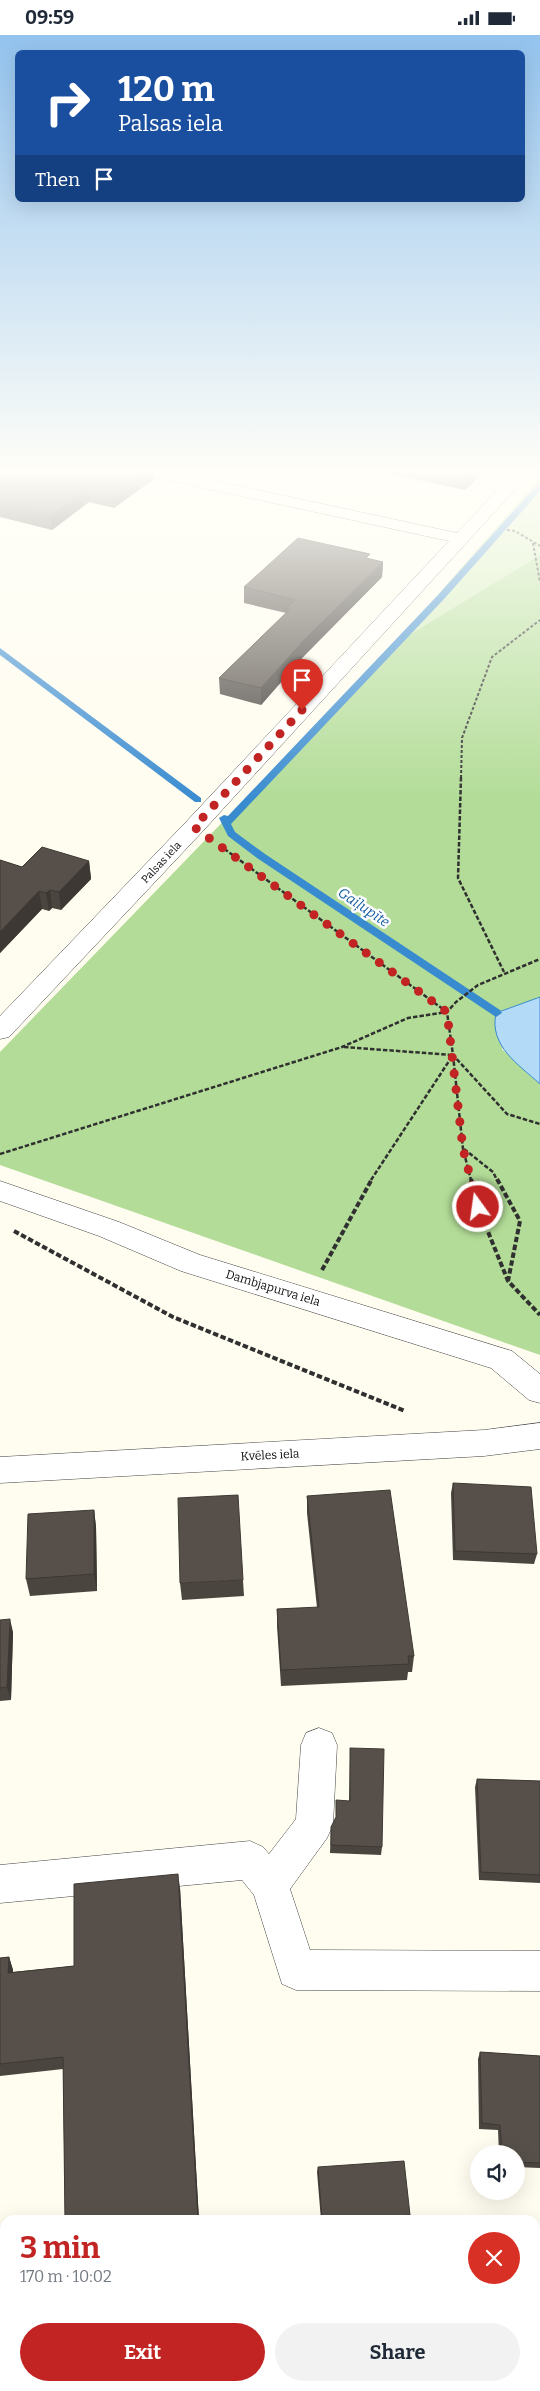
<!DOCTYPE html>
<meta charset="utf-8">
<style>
:root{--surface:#fff;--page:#f2f2f3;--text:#1f2937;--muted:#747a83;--accent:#c22423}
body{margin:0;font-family:Bitter,serif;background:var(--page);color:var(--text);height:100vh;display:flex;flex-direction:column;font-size:19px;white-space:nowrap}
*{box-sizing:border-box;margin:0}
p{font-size:16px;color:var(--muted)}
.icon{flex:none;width:28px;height:28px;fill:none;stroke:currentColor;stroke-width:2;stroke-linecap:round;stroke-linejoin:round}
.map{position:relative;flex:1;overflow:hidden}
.details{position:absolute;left:0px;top:2180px;width:540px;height:176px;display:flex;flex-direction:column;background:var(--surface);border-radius:15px 15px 0 0;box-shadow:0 5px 20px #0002}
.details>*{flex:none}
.hud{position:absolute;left:15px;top:15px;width:510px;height:152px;border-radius:8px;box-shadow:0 5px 20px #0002;background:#1a4fa0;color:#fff;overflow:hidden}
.tools{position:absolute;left:470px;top:2110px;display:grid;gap:10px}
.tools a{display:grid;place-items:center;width:55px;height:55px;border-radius:50%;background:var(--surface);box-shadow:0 5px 20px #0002;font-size:25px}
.pin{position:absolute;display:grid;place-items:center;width:42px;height:42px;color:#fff;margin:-51px -21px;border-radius:50% 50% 50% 0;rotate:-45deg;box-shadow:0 0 5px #0007}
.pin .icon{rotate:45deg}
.me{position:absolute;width:55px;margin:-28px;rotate:346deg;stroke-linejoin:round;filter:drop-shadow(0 0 4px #0008)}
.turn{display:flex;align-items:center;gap:18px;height:105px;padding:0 20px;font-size:22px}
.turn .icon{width:65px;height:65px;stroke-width:2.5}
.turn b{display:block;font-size:35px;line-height:42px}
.then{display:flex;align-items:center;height:48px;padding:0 20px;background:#0003;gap:10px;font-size:19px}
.round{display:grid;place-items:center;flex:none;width:52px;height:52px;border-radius:26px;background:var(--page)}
.headline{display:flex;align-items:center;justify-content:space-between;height:85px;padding:0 20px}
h1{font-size:30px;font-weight:700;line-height:38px;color:var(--accent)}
.button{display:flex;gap:10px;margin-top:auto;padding:10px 20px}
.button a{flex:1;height:58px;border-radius:30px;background:var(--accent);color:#fff;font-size:20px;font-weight:700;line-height:58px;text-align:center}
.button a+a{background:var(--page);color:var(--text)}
.status{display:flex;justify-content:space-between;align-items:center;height:35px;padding:0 25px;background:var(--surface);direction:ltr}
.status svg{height:14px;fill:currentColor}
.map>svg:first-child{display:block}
</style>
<div class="status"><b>09:59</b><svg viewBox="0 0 49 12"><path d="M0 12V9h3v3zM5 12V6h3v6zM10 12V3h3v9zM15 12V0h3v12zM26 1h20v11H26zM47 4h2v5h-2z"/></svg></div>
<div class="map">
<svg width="540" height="2356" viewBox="0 0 540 2356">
<rect width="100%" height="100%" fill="#fffdf0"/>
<path fill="#d0ebb8" d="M540 442V520L396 608Z"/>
<path fill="#b2dc97" d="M540 520V962L502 1014 540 1049V1320L0 1130V1017L396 608Z"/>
<path fill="#b3daf7" stroke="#398bd0" d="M540 962V1049C518 1029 489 1011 496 978Z"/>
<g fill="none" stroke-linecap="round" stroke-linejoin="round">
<g fill="#398bd0" fill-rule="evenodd">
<path d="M537 450H540V456L444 564 231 789 235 797 265 819 500 975 502 978 496 982 257 823 228 801 219 783 224 780 228 781 438 560Z"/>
<path d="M0 613 201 763V767H195L0 620Z"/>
</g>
<defs>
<g id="minor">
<path d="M141 436H170L457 498 515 436H532L202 797 9 1002 0 1004V981L186 787 449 506 149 441 143 439Z"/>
<path d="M0 1146 119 1187 200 1220 512 1316 540 1339V1368L529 1365 491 1333 181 1236 99 1201 0 1166Z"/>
<path d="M540 1388V1414L484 1421 0 1448V1422L484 1395Z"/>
<path d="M319 1693 332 1698 337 1710 333 1790 327 1803 290 1854 310 1915 540 1916V1956L296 1955 282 1949 254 1860 242 1845 0 1868V1830L250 1806 263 1812 269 1819 296 1784 301 1710 306 1698Z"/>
</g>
</defs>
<use href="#minor" stroke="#414141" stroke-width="1"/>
<g stroke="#303030" stroke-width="2" stroke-dasharray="3 2" stroke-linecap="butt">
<path d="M507 495 515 496 540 511"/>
<path d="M533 508 540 547"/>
<path d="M461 743 462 703 492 622 540 585"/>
</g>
<g stroke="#303030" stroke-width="2.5" stroke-dasharray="4.5 2" stroke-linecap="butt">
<path d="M461 742 458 843 504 937"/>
<path d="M219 810 447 977 453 1020 507 1079 540 1089"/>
<path d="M344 1012 452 1020"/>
<path d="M453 1020 463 1114 471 1145"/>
<path d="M464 1114 493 1137 497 1145"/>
<path d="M0 1119 342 1012 408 983 447 977 456 967 478 950 540 924"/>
<path d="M371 1145 453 1020"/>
</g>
<g stroke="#303030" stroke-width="4" stroke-dasharray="5.5 2.5" stroke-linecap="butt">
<path d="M471 1144 478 1172 508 1246 540 1280"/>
<path d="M497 1144 520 1186 508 1246"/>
<path d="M14 1196 173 1282 405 1376"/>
<path d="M322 1235 372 1144"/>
</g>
<use href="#minor" fill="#fff" fill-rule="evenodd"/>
</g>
<g fill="#4b4540">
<path d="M0 436H154V444L114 473 89 467 52 495 0 482Z"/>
<path d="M381 436H484L465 455 381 437Z"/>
<path d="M369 524 383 527 382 542 303 622 261 670 220 659 219 643 286 578 244 568V552Z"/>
<path d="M0 825 22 832 89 826 91 844 61 875 52 873 49 876 42 874 0 918Z"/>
<path d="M453 1448 537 1519 534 1529 453 1525 451 1458Z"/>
<path d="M307 1461 414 1621 412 1637H408L407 1645 281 1651 277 1591V1574L317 1573 307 1478Z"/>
<path d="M94 1475 96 1492 97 1556 30 1561 26 1544Z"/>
<path d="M243 1545 244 1561 182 1565 180 1548Z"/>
<path d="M0 1585 13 1597 11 1665 0 1666Z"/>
<path d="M350 1713 382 1812 381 1820 330 1818 331 1792 349 1766 350 1721Z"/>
<path d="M477 1744 540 1746V1848L479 1845 475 1752Z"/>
<path d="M180 1853 199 2185H65L63 2034 0 2041V1923L9 1922 13 1935V1937L74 1931Z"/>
<path d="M480 2017 540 2021V2133L516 2132V2119H499L498 2095 479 2094 478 2024Z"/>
<path d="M318 2132 410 2180 408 2185H321L317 2137Z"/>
<path d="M460 2351H535L540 2356H461Z"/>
</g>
<g fill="#3d3834">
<path d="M146 436H154V444L114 473 113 460Z"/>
<path d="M470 436H484L465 455 467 439Z"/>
<path d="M88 454 89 467 52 495 51 481Z"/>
<path d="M383 527 382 542 303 622 261 670V653L303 606Z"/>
<path d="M89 826 91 844 61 875 59 857Z"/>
<path d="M50 855 52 873 49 876 46 858Z"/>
<path d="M39 856 42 874 0 918V897Z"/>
<path d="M94 1475 96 1492 97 1556 94 1539Z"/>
<path d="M10 1584 13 1597 11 1665 7 1652Z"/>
<path d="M178 1839 180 1853 199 2185H198Z"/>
<path d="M9 1922 13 1935V1950L8 1938Z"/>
<rect x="125" y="2351" width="3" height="5"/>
</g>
<g fill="#57504a" stroke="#3d3834">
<path d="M7 436H146L113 460 88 454 51 481 0 468V441Z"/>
<path d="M450 436H470L467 439Z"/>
<path d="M298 503 370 519 366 523 383 527 303 606 261 653 219 643 289 575 286 574 295 565 244 552Z"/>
<path d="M42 812 89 826 59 857 50 855 46 858 39 856 0 897V825L22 832Z"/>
<path d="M453 1448 531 1452 537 1519 455 1516Z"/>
<path d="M390 1455 414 1621H408L409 1629 281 1635 277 1574 319 1572 307 1461Z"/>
<path d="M238 1460 243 1545 180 1548 178 1463Z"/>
<path d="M94 1475V1539L26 1544 28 1479Z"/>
<path d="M10 1584 7 1652 0 1653V1585Z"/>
<path d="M350 1713 384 1714 382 1812 331 1810V1792L336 1782V1765L350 1766Z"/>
<path d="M477 1744 540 1746V1840L481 1837Z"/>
<path d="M178 1839 198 2185H65L63 2022 0 2029V1923L9 1922 8 1938 74 1931V1849Z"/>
<path d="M480 2017 540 2021V2128L516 2127V2119H502L500 2090 482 2088Z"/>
<path d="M404 2126 410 2180 334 2185H322L318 2132Z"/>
<path d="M535 2213H540V2356H465V2351H535Z"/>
<rect x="75" y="2351" width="50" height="5"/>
</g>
<linearGradient id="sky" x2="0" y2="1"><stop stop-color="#93c3ee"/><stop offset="0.57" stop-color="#fffef8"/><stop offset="1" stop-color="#fffef8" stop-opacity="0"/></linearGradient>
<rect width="540" height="766" fill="url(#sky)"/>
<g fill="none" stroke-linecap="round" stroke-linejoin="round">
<path stroke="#c22423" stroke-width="9" stroke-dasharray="0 16.2" d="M302 675 194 792 447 977 463 1114 478 1172"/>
</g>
<g text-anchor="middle" stroke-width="5" stroke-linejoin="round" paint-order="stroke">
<g font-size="11" fill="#0e0e0e" stroke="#fff">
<text transform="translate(161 827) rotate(-47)" y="4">Palsas iela</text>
</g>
<g font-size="12" fill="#0e0e0e" stroke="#fff">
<text transform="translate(273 1253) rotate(17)" y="4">Dambjapurva iela</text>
<text transform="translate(270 1420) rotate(-3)" y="4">Kvēles iela</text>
</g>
<g font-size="14" font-style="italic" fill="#145da4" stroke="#fff">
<text transform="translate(364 872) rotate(34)" y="5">Gaiļupīte</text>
</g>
</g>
</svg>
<div class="tools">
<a><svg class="icon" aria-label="sound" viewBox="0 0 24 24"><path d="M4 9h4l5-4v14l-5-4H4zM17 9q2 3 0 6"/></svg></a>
</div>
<div class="pin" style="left:302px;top:675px;background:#d93025"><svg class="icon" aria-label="arrive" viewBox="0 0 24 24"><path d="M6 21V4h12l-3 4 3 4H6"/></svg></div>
<svg class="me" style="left:478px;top:1172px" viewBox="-20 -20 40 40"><circle r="17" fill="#c22423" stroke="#fff" stroke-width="3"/><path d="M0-11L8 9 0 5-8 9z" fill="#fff"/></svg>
<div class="hud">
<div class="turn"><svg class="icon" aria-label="right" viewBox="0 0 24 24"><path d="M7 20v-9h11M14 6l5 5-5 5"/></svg><div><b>120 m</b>Palsas iela</div></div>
<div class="then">Then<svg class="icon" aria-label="arrive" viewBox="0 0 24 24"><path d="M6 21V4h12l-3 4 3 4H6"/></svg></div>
</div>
<section class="details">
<div class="headline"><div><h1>3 min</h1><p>170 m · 10:02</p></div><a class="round" style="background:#d93025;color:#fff"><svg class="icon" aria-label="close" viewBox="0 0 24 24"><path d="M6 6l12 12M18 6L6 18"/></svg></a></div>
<div class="button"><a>Exit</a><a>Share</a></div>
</section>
</div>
